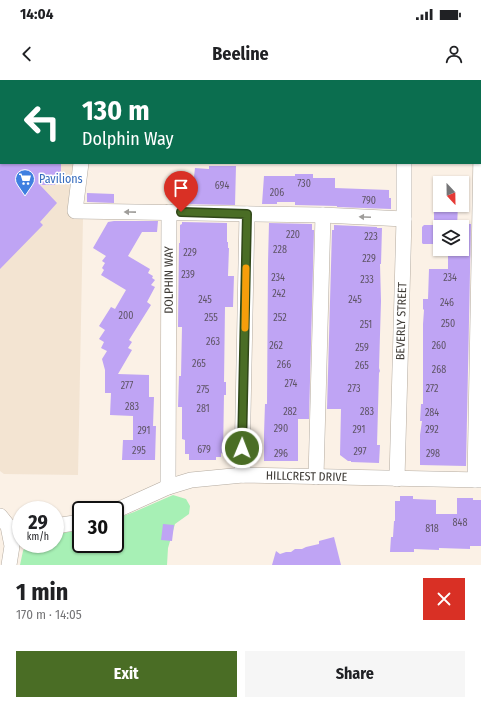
<!DOCTYPE html>
<meta charset="utf-8">
<style>
:root{--surface:#fff;--page:#f6f6f6;--text:#202124;--muted:#757577;--accent:#4a6d25}
body{margin:0;font-family:"Fira Sans Condensed",sans-serif;background:var(--page);color:var(--text);height:100vh;display:flex;flex-direction:column;font-size:15px;white-space:nowrap}
*{box-sizing:border-box;margin:0}
p{font-size:13px;color:var(--muted)}
.icon{flex:none;width:22px;height:22px;fill:none;stroke:currentColor;stroke-width:2;stroke-linecap:round;stroke-linejoin:round}
.map{position:relative;height:485px;overflow:hidden}
.side{display:flex;flex-direction:column;background:var(--surface);flex:1}
.side>*{flex:none}
.top-card{position:absolute;left:0px;top:0px;width:481px;height:84px;box-shadow:0 1px 3px #0004;background:#0b6e4f;color:#fff;overflow:hidden}
.needle{width:26px;rotate:158deg}
.buttons{position:absolute;left:433px;top:96px;display:grid;gap:8px}
.buttons a{display:grid;place-items:center;width:36px;height:36px;border-radius:0px;background:var(--surface);box-shadow:0 1px 3px #0004;font-size:20px}
.speed{position:absolute;left:12px;top:421px;display:flex;gap:8px;font-size:20px;font-weight:700;text-align:center}
.speed>*{display:grid;place-content:center;width:52px;height:52px;border-radius:50%;background:var(--surface);box-shadow:0 1px 3px #0004;line-height:1}
.speed small{font-size:10px;font-weight:400}
.speed .limit{border:2px solid #111;border-radius:6px;background:#fff;color:#111}
.pin{position:absolute;display:grid;place-items:center;width:34px;height:34px;color:#fff;margin:-41px -17px;border-radius:50% 50% 50% 0;rotate:-45deg;box-shadow:0 0 4px #0007}
.pin .icon{rotate:45deg}
.me{position:absolute;width:44px;margin:-22px;rotate:1deg;stroke-linejoin:round;filter:drop-shadow(0 0 3px #0008)}
.turn{display:flex;align-items:center;gap:14px;height:84px;padding:0 16px;font-size:18px}
.turn .icon{width:52px;height:52px;stroke-width:2.5}
.turn b{display:block;font-size:28px;line-height:34px}
.round{display:grid;place-items:center;flex:none;width:42px;height:42px;border-radius:0px;background:var(--page)}
.headline{display:flex;align-items:center;justify-content:space-between;height:68px;padding:0 16px}
h1{font-size:24px;font-weight:700;line-height:30px}
.button{display:flex;gap:8px;margin-top:auto;padding:8px 16px}
.button a{flex:1;height:46px;border-radius:0px;background:var(--accent);color:#fff;font-size:16px;font-weight:700;line-height:46px;text-align:center}
.button a+a{background:var(--page);color:var(--text)}
.status{display:flex;justify-content:space-between;align-items:center;height:28px;padding:0 20px;background:var(--surface);direction:ltr}
.status svg{height:11px;fill:currentColor}
header{display:flex;justify-content:space-between;align-items:center;height:52px;padding:0 16px;background:var(--surface);font-size:18px;font-weight:700}
.map>svg:first-child{display:block}
</style>
<div class="status"><b>14:04</b><svg viewBox="0 0 49 12"><path d="M0 12V9h3v3zM5 12V6h3v6zM10 12V3h3v9zM15 12V0h3v12zM26 1h20v11H26zM47 4h2v5h-2z"/></svg></div>
<header><svg class="icon" aria-label="back" viewBox="0 0 24 24"><path d="M15 5l-7 7 7 7"/></svg>Beeline<svg class="icon" aria-label="person" viewBox="0 0 24 24"><circle cx="12" cy="8" r="4"/><path d="M4 21q1-7 8-7t8 7"/></svg></header>
<div class="map">
<svg width="481" height="485" viewBox="0 0 481 485">
<rect width="100%" height="100%" fill="#fbf1e6"/>
<path fill="#f3e4d2" d="M0 27H1V83H89L82 100 83 138 78 395 4 394 0 391Z"/>
<path fill="#a7f0b5" d="M173 415 186 419 190 426 189 434 175 444 168 468 167 485H20L23 471 26 464H55V454L81 450V464H115V439L134 432Z"/>
<g fill="#bfa4f4">
<path d="M0 83H61V96H56L55 105H40L57 123 40 142 43 145 0 189Z"/>
<path d="M209 86H236L235 125 181 124 182 113 192 115 195 88 209 89Z"/>
<path d="M295 94H313V98H335V108L389 110V118H391V129L337 127V126L295 125V122H277V124H262L264 96H295Z"/>
<path d="M87 113 114 114V123L87 122Z"/>
<path d="M434 125H458L457 147H440V164H423L422 163V147L424 145H434Z"/>
<path d="M114 141H158L157 152H142L128 176 150 189 148 193 153 196 152 198 155 200 151 205 155 207 147 222 151 225 129 260 132 262 128 268 132 270 118 294 149 295V317H154L153 346H156L155 380H122L123 360H133V336L110 335 111 313H105V290L102 279 107 271 101 268 104 262 99 259 105 250 99 246 111 227 115 229 126 210 101 195 104 190 102 188 105 183 102 181 106 176 93 168 108 142Z"/>
<path d="M182 142 227 143V162H228V168H229L228 196H234L233 227H225L224 302H226V315H224L223 374 221 373V377H216V380H189V374H185V360L182 359V327H178L179 296H181L182 247H178L179 163H180V145L182 144Z"/>
<path d="M269 143 312 144V150H314L309 339H298V381H264V354L265 324H267L268 182Z"/>
<path d="M462 144H471L466 386 420 385V355L422 341H420L421 324H423V244L424 230 423 229V219H428L429 189H448V169H462Z"/>
<path d="M334 145 377 147V148H382L381 184H380L381 221 379 288 380 291 379 293 377 365H380L379 383 351 382V381H348L340 375 341 329H327L332 150H334Z"/>
<path d="M400 416H413V419L436 420V434H457V418H473V420H481V466H470V469L439 468V470L414 469V472H390L391 457H393L394 441H395V421H400Z"/>
<path d="M163 444 174 445 172 461 161 460Z"/>
<path d="M334 457 341 485H272L276 471 280 474 286 472H291L295 469H302L306 467 319 464V461Z"/>
</g>
<g fill="none" stroke-linecap="round" stroke-linejoin="round">
<defs>
<g id="minor">
<path d="M397 0V1"/>
<path d="M81 83 75 131 323 135 404 139"/>
<path d="M243 395 242 384 247 134"/>
<path d="M316 397 323 135"/>
<path id="s1" d="M397 399 404 139V83"/>
<path d="M475 400 481 71"/>
<path id="s2" d="M168 407 169 132"/>
<path id="s3" d="M115 431 168 407 191 400 243 395 481 400"/>
<path d="M0 436 8 446 12 466 9 485"/>
<path d="M55 446 81 442"/>
</g>
<g id="highway">
<path d="M0 3H1"/>
<path d="M480 63H481"/>
</g>
</defs>
<use href="#minor" stroke="#b4aba0" stroke-width="16"/>
<use href="#highway" stroke="#d5d4d3" stroke-width="24"/>
<path stroke="#b1a9a1" stroke-width="2" stroke-dasharray="2 2" stroke-linecap="butt" d="M98 464V466"/>
<use href="#minor" stroke="#fff" stroke-width="15"/>
<use href="#highway" stroke="#dd772f" stroke-width="22"/>
</g>
<defs><path id="oneway-solid" d="M-6-.8H1V-3.2L6.5 0L1 3.2V.8H-6Z"/></defs>
<g fill="#9f9d9a">
<use href="#oneway-solid" transform="translate(130 132) rotate(-179)"/>
<use href="#oneway-solid" transform="translate(365 137) rotate(-178)"/>
</g>
<g fill="none" stroke-linecap="round" stroke-linejoin="round">
<defs>
<path id="route" d="M181 132 247 134 242 368"/>
</defs>
<use href="#route" stroke="#304718" stroke-width="10"/>
<use href="#route" stroke="#4a6d25" stroke-width="7"/>
<path stroke="#f59e0b" stroke-width="7" d="M245 248 246 188"/>
</g>
<defs>
<symbol id="supermarket-pin" viewBox="-11 -11 22 30"><path d="M0 17L-7.5 6A9.5 9.5 0 1 1 7.5 6Z" fill="#3f7fe0" stroke="#fff"/><path d="M-6-5.5h2.5l.6 2H6L4.5 2H-2.5L-4.4-4H-6ZM-1.5 3.2a1.3 1.3 0 1 0 .1 0ZM3 3.2a1.3 1.3 0 1 0 .1 0Z" fill="#fff"/></symbol>
</defs>
<g fill-rule="evenodd">
<use href="#supermarket-pin" x="14" y="88" width="22" height="30"/>
</g>
<g text-anchor="middle" stroke-width="3" stroke-linejoin="round" paint-order="stroke">
<g font-size="10" fill="#5f5566">
<text x="304" y="107">730</text>
<text x="222" y="109">694</text>
<text x="277" y="116">206</text>
<text x="369" y="124">790</text>
<text x="293" y="158">220</text>
<text x="371" y="160">223</text>
<text x="280" y="173">228</text>
<text x="190" y="176">229</text>
<text x="369" y="182">229</text>
<text x="188" y="198">239</text>
<text x="278" y="201">234</text>
<text x="450" y="201">234</text>
<text x="367" y="203">233</text>
<text x="279" y="217">242</text>
<text x="205" y="223">245</text>
<text x="355" y="223">245</text>
<text x="447" y="226">246</text>
<text x="126" y="239">200</text>
<text x="211" y="241">255</text>
<text x="280" y="241">252</text>
<text x="448" y="247">250</text>
<text x="366" y="248">251</text>
<text x="213" y="265">263</text>
<text x="276" y="269">262</text>
<text x="439" y="269">260</text>
<text x="362" y="271">259</text>
<text x="199" y="287">265</text>
<text x="284" y="288">266</text>
<text x="362" y="289">265</text>
<text x="439" y="293">268</text>
<text x="291" y="307">274</text>
<text x="127" y="309">277</text>
<text x="354" y="312">273</text>
<text x="432" y="312">272</text>
<text x="203" y="313">275</text>
<text x="132" y="330">283</text>
<text x="203" y="332">281</text>
<text x="290" y="335">282</text>
<text x="367" y="335">283</text>
<text x="432" y="336">284</text>
<text x="281" y="352">290</text>
<text x="359" y="353">291</text>
<text x="432" y="353">292</text>
<text x="144" y="354">291</text>
<text x="204" y="373">679</text>
<text x="139" y="374">295</text>
<text x="360" y="375">297</text>
<text x="281" y="377">296</text>
<text x="433" y="377">298</text>
<text x="460" y="446">848</text>
<text x="432" y="452">818</text>
</g>
<g font-size="12" fill="#366cbe" stroke="#fff" text-anchor="start">
<text x="39" y="103">Pavilions</text>
</g>
<g font-size="12" fill="#3f3b36" stroke="#fff">
<text dy="4" stroke="none"><textPath href="#s2" startOffset="207">DOLPHIN WAY</textPath></text>
<text dy="4" stroke="none"><textPath href="#s1" startOffset="158">BEVERLY STREET</textPath></text>
<text dy="4" stroke="none"><textPath href="#s3" startOffset="198">HILLCREST DRIVE</textPath></text>
</g>
</g>
</svg>
<div class="buttons">
<a><svg class="needle" viewBox="-14 -14 28 28"><path d="M0-13l5 13h-10z" fill="#e53935"/><path d="M0 13l5-13h-10z" fill="#757577"/></svg></a>
<a><svg class="icon" aria-label="layers" viewBox="0 0 24 24"><path d="M12 4l9 5-9 5-9-5zM3 14l9 5 9-5"/></svg></a>
</div>
<div class="speed"><div>29<small>km/h</small></div><div class="limit">30</div></div>
<div class="pin" style="left:181px;top:132px;background:#d93025"><svg class="icon" aria-label="arrive" viewBox="0 0 24 24"><path d="M6 21V4h12l-3 4 3 4H6"/></svg></div>
<svg class="me" style="left:242px;top:368px" viewBox="-20 -20 40 40"><circle r="17" fill="#4a6d25" stroke="#fff" stroke-width="3"/><path d="M0-11L8 9 0 5-8 9z" fill="#fff"/></svg>
<div class="top-card">
<div class="turn"><svg class="icon" aria-label="left" viewBox="0 0 24 24"><path d="M17 20v-9H6M10 6l-5 5 5 5"/></svg><div><b>130 m</b>Dolphin Way</div></div>
</div>
</div>
<section class="side">
<div class="headline"><div><h1>1 min</h1><p>170 m · 14:05</p></div><a class="round" style="background:#d93025;color:#fff"><svg class="icon" aria-label="close" viewBox="0 0 24 24"><path d="M6 6l12 12M18 6L6 18"/></svg></a></div>
<div class="button"><a>Exit</a><a>Share</a></div>
</section>
